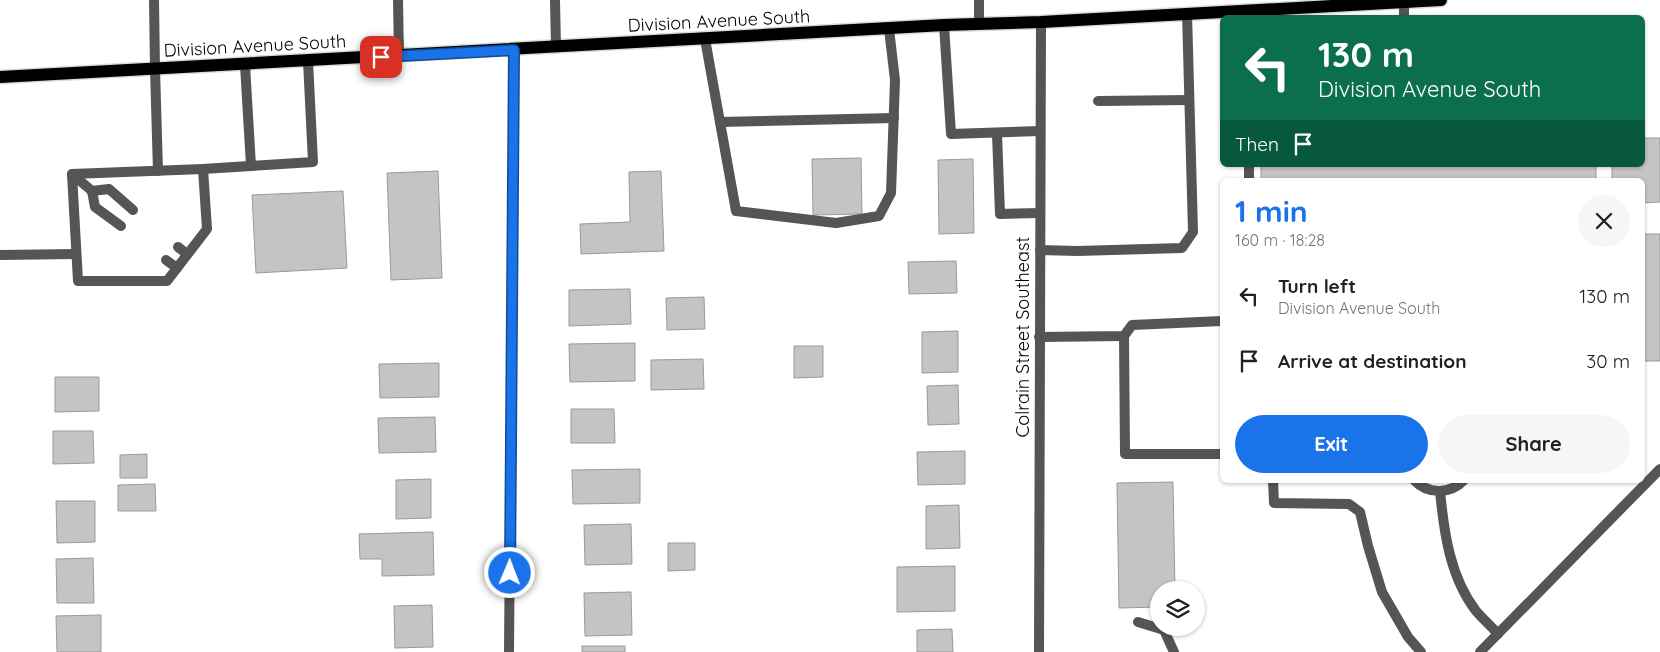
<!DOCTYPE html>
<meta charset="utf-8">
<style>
:root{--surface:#fff;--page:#f6f6f6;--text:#202124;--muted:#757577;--accent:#1a73e8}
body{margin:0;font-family:Quicksand,sans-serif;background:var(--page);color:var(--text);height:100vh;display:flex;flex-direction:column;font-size:19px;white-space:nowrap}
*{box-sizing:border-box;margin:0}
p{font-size:16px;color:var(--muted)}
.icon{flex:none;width:28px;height:28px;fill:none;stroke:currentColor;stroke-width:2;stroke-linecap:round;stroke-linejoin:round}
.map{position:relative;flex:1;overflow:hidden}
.details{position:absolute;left:1220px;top:178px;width:425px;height:305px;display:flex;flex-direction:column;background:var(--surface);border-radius:8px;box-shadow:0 1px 4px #0004}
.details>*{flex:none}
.banner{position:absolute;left:1220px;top:15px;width:425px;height:152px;border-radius:8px;box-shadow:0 1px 4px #0004;background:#0b6e4f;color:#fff;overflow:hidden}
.tools{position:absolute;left:1150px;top:581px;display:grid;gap:10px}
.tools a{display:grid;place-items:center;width:55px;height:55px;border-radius:50%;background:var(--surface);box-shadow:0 1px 4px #0004;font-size:25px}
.pin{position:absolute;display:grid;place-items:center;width:42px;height:42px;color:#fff;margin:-21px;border-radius:10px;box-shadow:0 2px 8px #0006}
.me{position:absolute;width:55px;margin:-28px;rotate:1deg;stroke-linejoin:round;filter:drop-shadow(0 0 4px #0008)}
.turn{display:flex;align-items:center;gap:18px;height:105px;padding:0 15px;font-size:22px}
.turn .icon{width:65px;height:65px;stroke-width:2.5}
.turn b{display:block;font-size:35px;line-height:42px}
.then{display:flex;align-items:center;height:48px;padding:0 15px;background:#0003;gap:10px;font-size:19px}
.round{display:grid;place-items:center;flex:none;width:52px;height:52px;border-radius:26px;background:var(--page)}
.headline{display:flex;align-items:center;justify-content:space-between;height:85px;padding:0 15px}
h1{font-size:30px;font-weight:700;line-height:38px;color:var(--accent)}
.cta{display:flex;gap:10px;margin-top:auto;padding:10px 15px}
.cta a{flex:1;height:58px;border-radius:30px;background:var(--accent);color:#fff;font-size:20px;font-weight:700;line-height:58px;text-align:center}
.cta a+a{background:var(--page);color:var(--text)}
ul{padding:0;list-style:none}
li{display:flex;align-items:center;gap:15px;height:65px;padding:0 15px}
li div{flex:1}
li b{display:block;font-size:19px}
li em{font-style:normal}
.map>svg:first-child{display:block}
</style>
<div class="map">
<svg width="1660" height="652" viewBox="0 0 1660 652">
<rect width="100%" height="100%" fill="#fff"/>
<g fill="#c4c4c4" stroke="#999">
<path d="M1642 138H1660V202L1642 203V180H1612V165H1642Z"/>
<path d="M861 158 862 214 813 215 812 159Z"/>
<path d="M973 159 974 233 939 234 938 160Z"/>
<rect x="1261" y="165" width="335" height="15"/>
<path d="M438 171 442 278 391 280 387 173Z"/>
<path d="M661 171 664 251 581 254 580 224 630 222 629 172Z"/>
<path d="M343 191 347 268 256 273 252 195Z"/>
<rect x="1642" y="234" width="18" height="127"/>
<path d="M956 261 957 293 909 294 908 262Z"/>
<path d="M630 289 631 324 569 326V290Z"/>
<path d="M704 297 705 329 667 330 666 298Z"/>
<path d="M958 331V372L922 373V332Z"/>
<path d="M635 343V381L570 382 569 344Z"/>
<path d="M794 346H823V377L794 378Z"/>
<path d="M703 359 704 389 651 390V360Z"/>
<path d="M439 363V397L380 398 379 364Z"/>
<path d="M55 377H99V411L55 412Z"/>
<path d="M958 385 959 424 928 425 927 386Z"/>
<path d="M571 409H614L615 443H571Z"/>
<path d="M435 417 436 452 379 453 378 418Z"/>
<path d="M53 431H93L94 463 53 464Z"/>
<path d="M965 451V484L918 485 917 452Z"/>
<path d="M147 454V478H120V455Z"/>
<path d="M640 469V503L573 504 572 470Z"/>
<path d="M431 479V518L396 519V480Z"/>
<path d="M1173 482 1175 590H1159V607L1119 608 1117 483Z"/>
<path d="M155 484 156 511H118V485Z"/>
<path d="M56 501H95V542L57 543Z"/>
<path d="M959 505 960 548 926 549V506Z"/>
<path d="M631 524 632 564 585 565 584 525Z"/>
<path d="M433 532 434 575 382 576V559H360L359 534Z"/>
<path d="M668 543H695V570L668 571Z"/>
<path d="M93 558 94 603H57L56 559Z"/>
<path d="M955 566V611L897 612V567Z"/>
<path d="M631 592 632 635 585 636 584 593Z"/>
<path d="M432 605 433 647 395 648 394 606Z"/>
<path d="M101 615V652H57L56 616Z"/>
<path d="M952 629 953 652H917V630Z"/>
<rect x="582" y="646" width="43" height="6"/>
</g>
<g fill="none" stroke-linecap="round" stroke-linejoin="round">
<defs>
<path id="primary" d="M0 77 944 25 1041 22 1441 0"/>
</defs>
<use href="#primary" stroke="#dbdbdb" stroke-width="15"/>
<g stroke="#555" stroke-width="10">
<path d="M398 0 399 56"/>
<path d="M1404 2V18"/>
<path d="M944 25 951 134 1040 131"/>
<path d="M705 39 736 211 836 223 879 216 891 193 895 80 889 29"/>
<path d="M245 65 251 166"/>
<path d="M155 69 158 171"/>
<path d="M1098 101 1189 100"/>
<path d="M720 122 894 118"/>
<path d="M997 134 1000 214 1040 213"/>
<path d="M1249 165V180"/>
<path d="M203 169 207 229 167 281H78L72 174Z"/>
<path d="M203 169 313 162 308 61"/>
<path d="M72 174 92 191 109 189 133 210"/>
<path d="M92 191 95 207 121 226"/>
<path d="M178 247 187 254"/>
<path d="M1040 250 1077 251 1182 248 1193 232 1187 13"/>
<path d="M0 255 76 254"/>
<path d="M166 260 177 268"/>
<path d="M1124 336 1125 454H1222"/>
<path d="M1039 337 1124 336 1132 325 1222 321"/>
<path d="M1273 480 1274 503 1349 504 1360 512 1368 546 1382 592 1408 637 1421 652"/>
<path d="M1414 480C1427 494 1450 495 1464 480"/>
<path d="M1440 491C1444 533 1450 577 1476 611 1483 619 1491 626 1498 634"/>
<path d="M1138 622 1164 630 1174 652"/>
</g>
<g stroke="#555" stroke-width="10">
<path d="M154 0 155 69"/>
<path d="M555 0 556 47"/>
<path d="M979 25V0"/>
<path d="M509 652 514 50"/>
<path d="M1039 652 1041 22"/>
<path d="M1480 652 1660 469"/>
</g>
<use href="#primary" stroke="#000" stroke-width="12"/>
</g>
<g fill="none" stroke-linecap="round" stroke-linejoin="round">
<defs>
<path id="route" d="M381 57 514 50 510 573"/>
</defs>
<use href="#route" stroke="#114b97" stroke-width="12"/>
<use href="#route" stroke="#1a73e8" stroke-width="9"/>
</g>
<g text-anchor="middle" stroke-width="4.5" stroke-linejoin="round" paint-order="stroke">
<g font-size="18" fill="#000" stroke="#fff">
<text transform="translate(719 21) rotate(-3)" y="6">Division Avenue South</text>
<text transform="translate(255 46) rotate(-3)" y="6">Division Avenue South</text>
<text transform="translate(1023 337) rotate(-90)" y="6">Colrain Street Southeast</text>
</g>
</g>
</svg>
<div class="tools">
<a><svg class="icon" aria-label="layers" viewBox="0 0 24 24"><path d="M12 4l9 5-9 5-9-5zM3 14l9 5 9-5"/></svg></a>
</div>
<div class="pin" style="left:381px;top:57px;background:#d93025"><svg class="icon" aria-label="arrive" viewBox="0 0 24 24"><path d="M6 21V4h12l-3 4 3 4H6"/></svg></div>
<svg class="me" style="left:510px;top:573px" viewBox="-20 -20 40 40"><circle r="17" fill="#1a73e8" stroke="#fff" stroke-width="3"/><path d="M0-11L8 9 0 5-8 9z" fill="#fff"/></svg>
<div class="banner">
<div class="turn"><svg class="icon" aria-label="left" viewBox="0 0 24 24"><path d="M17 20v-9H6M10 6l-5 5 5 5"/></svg><div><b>130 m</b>Division Avenue South</div></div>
<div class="then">Then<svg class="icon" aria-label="arrive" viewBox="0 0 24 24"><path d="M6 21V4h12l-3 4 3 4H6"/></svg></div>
</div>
<section class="details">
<div class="headline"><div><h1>1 min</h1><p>160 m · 18:28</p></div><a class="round"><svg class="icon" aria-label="close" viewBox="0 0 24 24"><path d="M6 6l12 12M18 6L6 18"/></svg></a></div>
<ul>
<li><svg class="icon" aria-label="left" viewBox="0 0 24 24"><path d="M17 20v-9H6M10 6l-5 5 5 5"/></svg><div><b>Turn left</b><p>Division Avenue South</p></div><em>130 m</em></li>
<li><svg class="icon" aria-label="arrive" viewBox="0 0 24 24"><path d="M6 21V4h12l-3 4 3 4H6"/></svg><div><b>Arrive at destination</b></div><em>30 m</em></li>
</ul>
<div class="cta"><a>Exit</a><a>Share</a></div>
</section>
</div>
